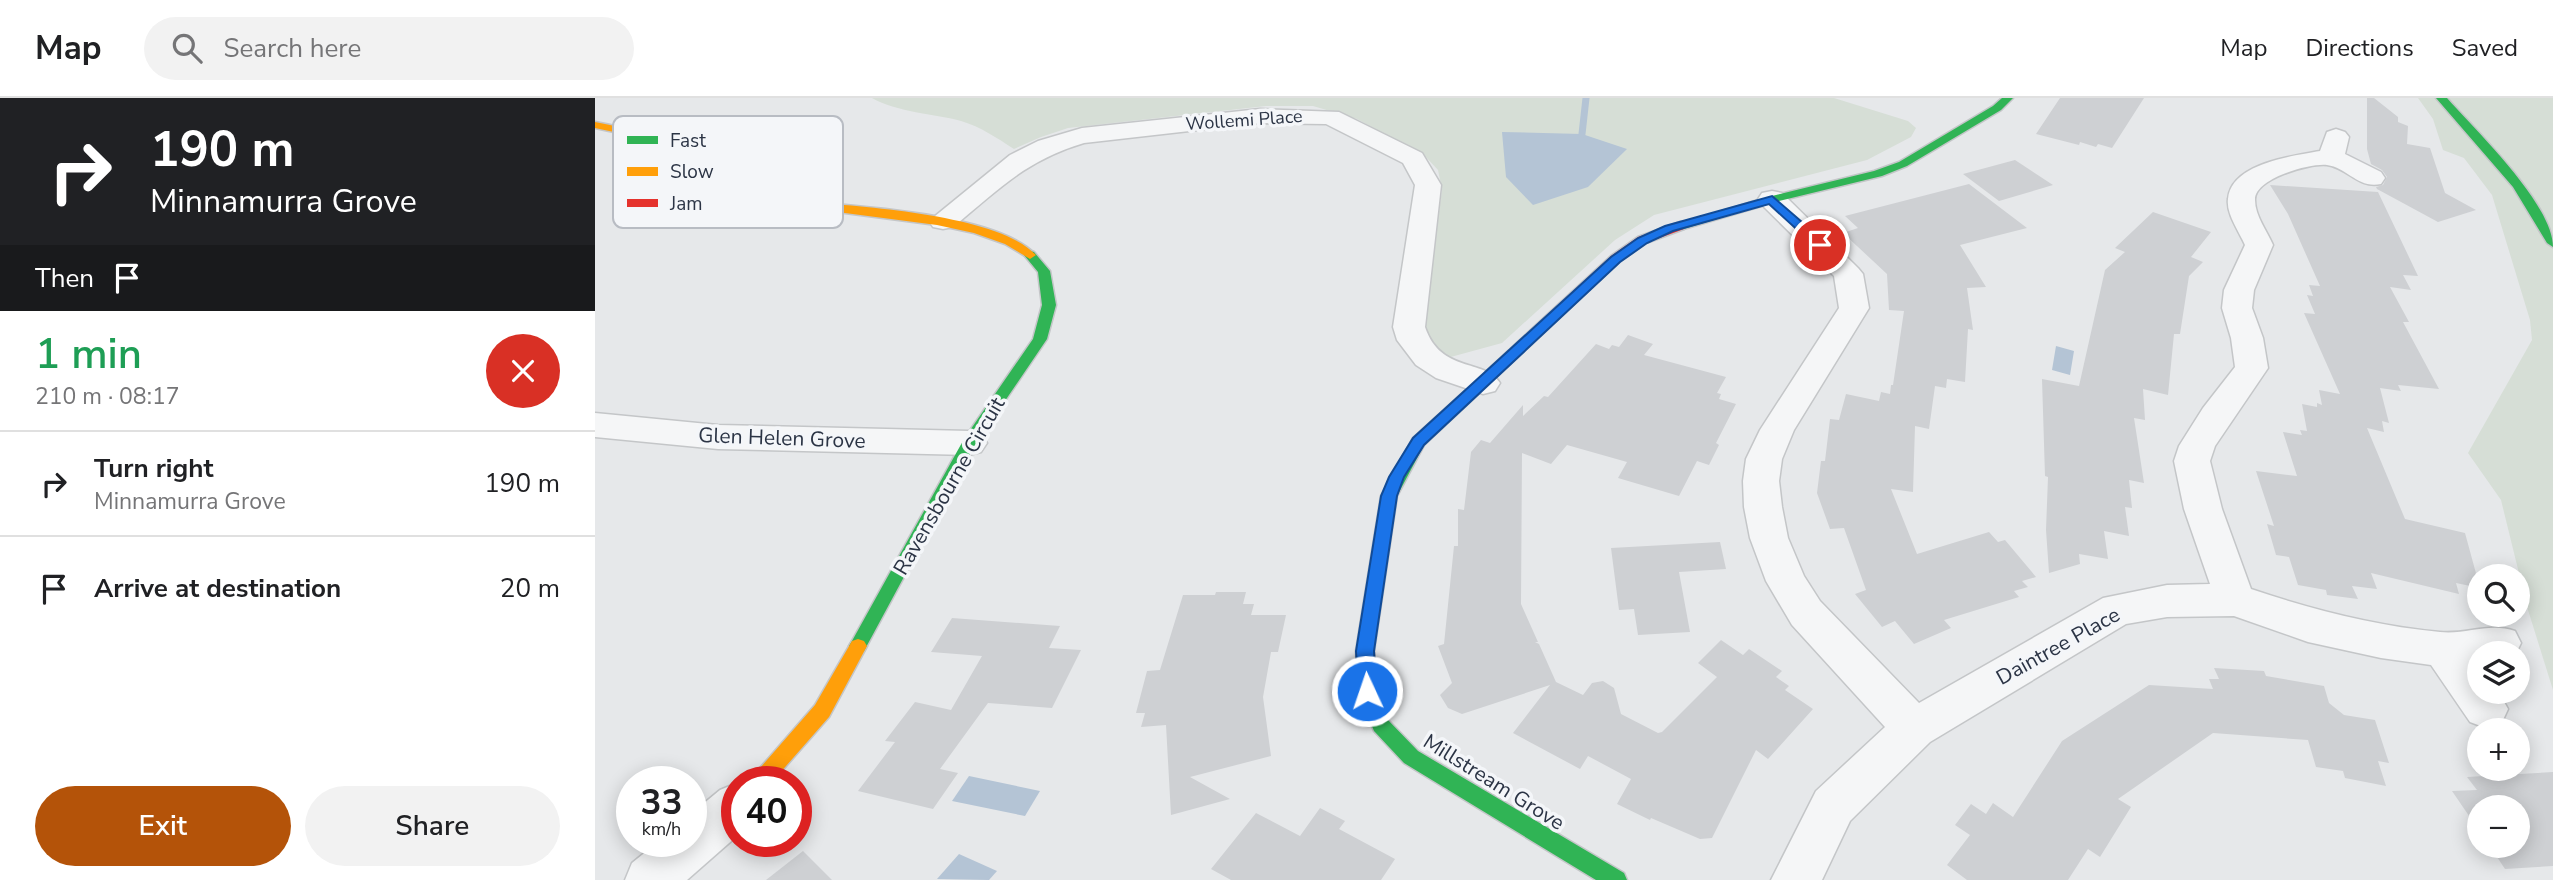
<!DOCTYPE html>
<meta charset="utf-8">
<style>
:root{--surface:#fff;--page:#f2f2f2;--text:#202124;--muted:#757577;--line:#e0e0e0;--accent:#b45309}
body{margin:0;font-family:"Nunito Sans",sans-serif;background:var(--page);color:var(--text);height:100vh;display:flex;flex-direction:column;font-size:26px;white-space:nowrap}
*{box-sizing:border-box;margin:0}
p{font-size:23px;color:var(--muted)}
.icon{flex:none;width:38px;height:38px;fill:none;stroke:currentColor;stroke-width:2;stroke-linecap:round;stroke-linejoin:round}
.map{position:relative;flex:1;overflow:hidden}
.sheet{display:flex;flex-direction:column;background:var(--surface);width:595px}
.sheet>*{flex:none}
.hud{background:#202124;color:#fff;overflow:hidden}
.fabs{position:absolute;left:1872px;top:466px;display:grid;gap:14px}
.fabs a{display:grid;place-items:center;width:63px;height:63px;border-radius:50%;background:var(--surface);box-shadow:0 4px 18px #0003;font-size:35px}
.speed{position:absolute;left:21px;top:668px;display:flex;gap:14px;font-size:35px;font-weight:700;text-align:center}
.speed>*{display:grid;place-content:center;width:91px;height:91px;border-radius:50%;background:var(--surface);box-shadow:0 4px 18px #0003;line-height:1}
.speed small{font-size:18px;font-weight:400}
.speed .limit{border:10px solid #d22;background:#fff;color:#111}
.pin{position:absolute;display:grid;place-items:center;width:60px;height:60px;color:#fff;margin:-30px;border:4px solid #fff;border-radius:50%;box-shadow:0 2px 7px #0007}
.me{position:absolute;width:77px;margin:-38px;rotate:357deg;stroke-linejoin:round;filter:drop-shadow(0 0 5px #0008)}
.turn{display:flex;align-items:center;gap:24px;height:147px;padding:0 35px;font-size:32px}
.turn .icon{width:91px;height:91px;stroke-width:2.5}
.turn b{display:block;font-size:49px;line-height:60px}
.then{display:flex;align-items:center;height:66px;padding:0 35px;background:#0003;gap:14px;font-size:26px}
.round{display:grid;place-items:center;flex:none;width:74px;height:74px;border-radius:37px;background:var(--page)}
.overview{display:flex;align-items:center;justify-content:space-between;height:119px;padding:0 35px}
h1{font-size:42px;font-weight:600;line-height:52px;color:#1e9e55}
.cta{display:flex;gap:14px;margin-top:auto;padding:14px 35px}
.cta a{flex:1;height:80px;border-radius:42px;background:var(--accent);color:#fff;font-size:28px;font-weight:600;line-height:80px;text-align:center}
.cta a+a{background:var(--page);color:var(--text)}
ul{padding:0;list-style:none}
li{display:flex;align-items:center;gap:21px;height:105px;padding:0 35px;border-top:2px solid var(--line)}
li div{flex:1}
li b{display:block;font-size:26px}
li em{font-style:normal}
header{display:flex;align-items:center;gap:42px;box-sizing:border-box;height:98px;padding:0 35px;background:var(--surface);border-bottom:2px solid var(--line)}
header strong{font-size:33px}
nav{display:flex;gap:38px;margin-inline-start:auto;font-size:24px}
.search{width:490px;height:63px;background:var(--page);display:flex;align-items:center;gap:18px;box-sizing:border-box;padding:0 24px;border-radius:38px;color:var(--muted);font-size:26px}
main{display:flex;flex:1;min-height:0}
.map>svg:first-child{display:block}
</style>
<header>
<strong>Map</strong>
<div class="search"><svg class="icon" aria-label="search" viewBox="0 0 24 24"><circle cx="10" cy="10" r="6"/><path d="M15 15l6 6"/></svg>Search here</div>
<nav><a>Map</a><a>Directions</a><a>Saved</a></nav>
</header>
<main>
<section class="sheet">
<div class="hud">
<div class="turn"><svg class="icon" aria-label="right" viewBox="0 0 24 24"><path d="M7 20v-9h11M14 6l5 5-5 5"/></svg><div><b>190 m</b>Minnamurra Grove</div></div>
<div class="then">Then<svg class="icon" aria-label="arrive" viewBox="0 0 24 24"><path d="M6 21V4h12l-3 4 3 4H6"/></svg></div>
</div>
<div class="overview"><div><h1>1 min</h1><p>210 m · 08:17</p></div><a class="round" style="background:#d93025;color:#fff"><svg class="icon" aria-label="close" viewBox="0 0 24 24"><path d="M6 6l12 12M18 6L6 18"/></svg></a></div>
<ul>
<li><svg class="icon" aria-label="right" viewBox="0 0 24 24"><path d="M7 20v-9h11M14 6l5 5-5 5"/></svg><div><b>Turn right</b><p>Minnamurra Grove</p></div><em>190 m</em></li>
<li><svg class="icon" aria-label="arrive" viewBox="0 0 24 24"><path d="M6 21V4h12l-3 4 3 4H6"/></svg><div><b>Arrive at destination</b></div><em>20 m</em></li>
</ul>
<div class="cta"><a>Exit</a><a>Share</a></div>
</section>
<div class="map">
<svg width="1958" height="782" viewBox="0 0 1958 782">
<rect width="100%" height="100%" fill="#e6e8ea"/>
<g fill="#d6ded6">
<path d="M277 0H1239L1313 23 1321 30 1316 39 1272 62 1059 117 1020 142 907 245 852 260 834 247 828 226 847 92 843 72 829 57 762 21 718 8H671L473 30 446 39 419 51C402 40 386 29 366 23 337 15 304 15 277 0Z"/>
<path d="M1823 0H1958V592L1933 512 1906 402 1873 355 1937 242 1935 222 1897 97 1869 60 1848 52 1838 21Z"/>
</g>
<g fill="#b4c4d5">
<path d="M907 34 987 36 1032 51 993 89 938 107 911 79Z"/>
<path d="M1461 248 1479 253 1475 277 1457 272Z"/>
<path d="M374 678 445 693 430 718 357 703Z"/>
<path d="M364 756 402 773 394 782 342 781Z"/>
</g>
<g fill="none" stroke-linecap="round" stroke-linejoin="round">
<path stroke="#b4c4d5" stroke-width="7" d="M987 36 991 0"/>
</g>
<g fill="#ced0d3">
<path d="M1465 0H1549L1517 50 1503 46 1501 49 1485 44 1484 47 1441 36Z"/>
<path d="M1772 0H1779L1803 19V24L1813 28 1812 46 1835 50 1850 95 1881 112 1843 124 1782 91 1781 89 1788 87 1792 79 1787 72 1776 66 1772 51Z"/>
<path d="M1420 62 1458 87 1404 103 1368 76Z"/>
<path d="M1374 86 1432 130 1365 147 1391 189 1372 190 1378 232 1373 231 1370 284 1352 281 1351 290 1340 288 1334 331 1320 328 1318 394 1296 391 1322 456 1394 434 1403 444 1410 442 1441 479 1427 483 1433 489 1419 493 1424 499 1349 522 1356 530 1319 546 1300 523 1287 529 1260 496 1271 492 1249 430 1235 431 1222 395 1226 363H1230L1235 321 1244 322 1251 296 1284 303 1286 294 1295 296 1296 287H1298L1309 213 1294 212 1292 176 1248 135 1263 130 1250 118Z"/>
<path d="M1675 87 1783 94 1823 178 1808 177 1816 192 1795 189 1814 224H1808L1844 291 1803 287 1806 293 1785 290 1794 325 1787 323 1789 334 1772 330 1810 421 1870 435 1885 490 1861 485 1864 496 1776 475 1782 491 1757 488 1763 501 1732 497 1731 492 1703 487 1694 459 1681 457 1672 426 1679 428 1661 373 1702 378 1688 334 1707 337 1705 332 1712 333 1707 306 1722 309V305L1727 307 1724 292 1745 296 1709 215 1720 216 1712 197 1718 198 1714 187 1725 188 1693 116Z"/>
<path d="M1558 114 1616 134 1596 159 1608 164 1594 178 1585 236H1579L1573 297 1548 291 1550 322 1539 320 1549 385 1534 382 1537 410 1530 409 1534 438 1509 433 1513 461 1484 456 1485 466 1454 475 1451 432 1453 379 1450 378 1447 281 1484 288 1510 172 1530 154 1520 150Z"/>
<path d="M1033 237 1058 246 1049 257 1131 279 1122 295 1126 296 1124 301 1141 306 1121 345 1124 347 1114 367 1102 363 1084 398 1023 380 1032 364 972 347 956 366 927 355 926 506 943 544H940L944 546 961 584 988 597 997 585 1008 583 1019 590 1026 616 1063 635 1067 634 1122 579 1103 565 1126 542 1148 557 1154 551 1187 573 1181 579 1194 588 1190 592 1218 611 1173 661 1161 652 1117 740 1105 741 1056 720 1055 722 1022 706 1036 681 993 658 985 671 918 635 955 587 867 616 853 610 845 597 857 585 843 548 849 546 859 448H863V411L869 412 876 354 886 342 895 345 928 307V318L949 298 953 299 1001 246 1014 251 1017 247 1024 249Z"/>
<path d="M1125 444 1131 471 1084 474 1095 534 1043 537 1039 511 1024 512 1016 450Z"/>
<path d="M621 494H651L648 506H659L656 517H691L683 554H676L668 599 676 658 595 679 635 701 576 717 571 627 546 629 550 615H541L552 573 565 572 588 497H620Z"/>
<path d="M357 520 465 528 454 550 486 552 457 610 393 605 345 671 363 675 338 711 263 693 300 644 290 643 320 604 356 612 387 558 336 554Z"/>
<path d="M1619 570 1669 573 1671 578 1729 588 1734 605 1749 617 1780 622 1794 665 1783 663 1791 688 1750 680 1748 673 1721 669 1713 642 1618 635 1523 701 1536 709 1505 759 1493 751 1473 782H1372L1352 767 1375 737 1360 727 1376 706 1391 716 1398 705 1418 719 1467 643 1554 587 1618 591 1614 581H1624Z"/>
<path d="M1958 674V768L1910 771 1894 747H1923V709H1885V734L1857 693 1882 692 1872 679Z"/>
<path d="M725 710 750 723 744 731 800 761 786 782H636L616 771 661 715 705 738Z"/>
<path d="M208 753 237 782H171Z"/>
</g>
<g fill="none" stroke-linecap="round" stroke-linejoin="round">
<defs>
<g id="street">
<path d="M665 11 744 14 827 55 846 87 830 229C846 276 889 260 905 285L900 293 888 296 841 280 821 267 802 242 798 229 820 87 808 65 731 26 665 25 489 45C431 62 403 92 358 129L348 131 338 129 334 123 415 57 443 43 487 30Z"/>
<path d="M1741 31 1750 34 1754 39 1750 56 1786 74 1790 80 1786 86C1763 91 1753 70 1732 67 1714 65 1659 81 1660 102 1660 118 1672 133 1678 147L1659 192 1657 210 1668 240 1673 270 1620 348 1615 363 1627 411 1656 491C1718 512 1781 528 1845 534 1871 537 1894 524 1920 533L1926 545 1921 555H1885L1883 565 1885 593H1903L1913 611 1907 624 1891 630 1875 624 1836 567 1786 560 1713 544 1639 518 1572 519 1531 526 1335 644 1255 723 1227 782H1176L1221 693 1290 629 1197 527 1171 483 1155 440 1149 409 1148 383 1151 361 1165 332 1244 210 1239 178 1167 107 1163 101 1167 95 1177 93 1187 95 1263 170 1268 176 1274 210 1199 332 1187 361 1184 383 1187 409 1193 440 1209 478 1225 503 1324 605 1508 500 1572 487 1615 486 1589 411 1579 363 1584 348 1608 310 1640 269 1636 240 1627 210 1629 192 1650 147C1644 133 1631 116 1633 101 1636 65 1698 58 1725 53L1732 34Z"/>
<path d="M0 315 123 327 374 333 386 336 392 345 386 354 374 357 123 351 0 339Z"/>
<path d="M142 685V738L92 782H30L37 765 63 744H96V716L125 692Z"/>
</g>
<g id="fast">
<path d="M1407 0H1418L1406 12 1312 68 1287 78 1180 104 1085 132 1079 128 1173 99 1279 73 1304 64 1398 8Z"/>
<path d="M1841 0H1852C1880 32 1958 106 1958 149L1952 145 1918 89Z"/>
<path d="M435 153 439 154 455 173 461 207 452 241 380 347 269 553 263 555 257 553 254 548 257 543 369 341 438 241 447 207 443 174 429 157Z"/>
<path d="M890 277 897 282 895 285 829 347 802 398 779 553 781 593 793 622 823 653 1029 775 1032 782H1001L809 665 779 633 763 593 761 553 786 398 818 340 885 279Z"/>
</g>
<g id="slow">
<path d="M0 24C27 29 51 34 73 52 96 70 113 92 143 99 161 103 182 102 201 103 258 108 402 115 441 157L435 161 410 146 379 135 342 127 250 115 136 104 104 91 64 55 33 37 0 30Z"/>
<path d="M263 541 269 543 272 548 234 619 177 684H155L158 678 220 607 257 543Z"/>
</g>
<path id="jam" d="M1085 124 1089 125V131L1051 145 1024 164 895 285H885L883 282 885 279 1016 158 1043 139Z"/>
</defs>
<use href="#street" stroke="#c4c6c8" stroke-width="3"/>
<use href="#fast" stroke="#c4c6c8" stroke-width="3"/>
<use href="#slow" stroke="#c4c6c8" stroke-width="3"/>
<use href="#jam" stroke="#c4c6c8" stroke-width="3"/>
<use href="#street" fill="#f5f6f7" fill-rule="evenodd"/>
<use href="#fast" fill="#30b455" fill-rule="evenodd"/>
<use href="#slow" fill="#ff9f0a" fill-rule="evenodd"/>
<use href="#jam" fill="#e5322d" fill-rule="evenodd"/>
</g>
<path fill="#1a73e8" stroke="#114b97" stroke-width="2" d="M1177 98 1230 144V149H1221L1174 106 1078 133 1052 145 1025 164 829 347 809 379 802 398 779 553 782 593 779 598 772 601 766 598 763 593 761 553 786 398 794 379 818 340 1016 159 1043 140 1070 128Z"/>
<g text-anchor="middle" stroke-width="7" stroke-linejoin="round" paint-order="stroke">
<g font-size="18" fill="#2b3445" stroke="#f4f6f9">
<text transform="translate(649 22) rotate(-4)" y="6">Wollemi Place</text>
</g>
<g font-size="21" fill="#2b3445" stroke="#f4f6f9">
<text transform="translate(187 340) rotate(2)" y="7">Glen Helen Grove</text>
<text transform="translate(354 388) rotate(-60)" y="7">Ravensbourne Circuit</text>
<text transform="translate(1463 548) rotate(-29)" y="7">Daintree Place</text>
<text transform="translate(899 684) rotate(32)" y="7">Millstream Grove</text>
</g>
</g>
<rect x="18" y="18" width="230" height="112" rx="10" fill="#f4f6f9" stroke="#b8bcc3" stroke-width="2"/>
<rect x="32" y="38" width="31" height="8" fill="#30b455"/>
<rect x="32" y="69" width="31" height="9" fill="#ff9f0a"/>
<rect x="32" y="101" width="31" height="8" fill="#e5322d"/>
<g font-size="19" fill="#2b3445">
<text x="75" y="49">Fast</text>
<text x="75" y="80">Slow</text>
<text x="75" y="112">Jam</text>
</g>
</svg>
<div class="fabs">
<a><svg class="icon" aria-label="search" viewBox="0 0 24 24"><circle cx="10" cy="10" r="6"/><path d="M15 15l6 6"/></svg></a>
<a><svg class="icon" aria-label="layers" viewBox="0 0 24 24"><path d="M12 4l9 5-9 5-9-5zM3 14l9 5 9-5"/></svg></a>
<a>+</a>
<a>−</a>
</div>
<div class="speed"><div>33<small>km/h</small></div><div class="limit">40</div></div>
<div class="pin" style="left:1225px;top:147px;background:#d93025"><svg class="icon" aria-label="arrive" viewBox="0 0 24 24"><path d="M6 21V4h12l-3 4 3 4H6"/></svg></div>
<svg class="me" style="left:772px;top:593px" viewBox="-20 -20 40 40"><circle r="17" fill="#1a73e8" stroke="#fff" stroke-width="3"/><path d="M0-11L8 9 0 5-8 9z" fill="#fff"/></svg>
</div>
</main>
